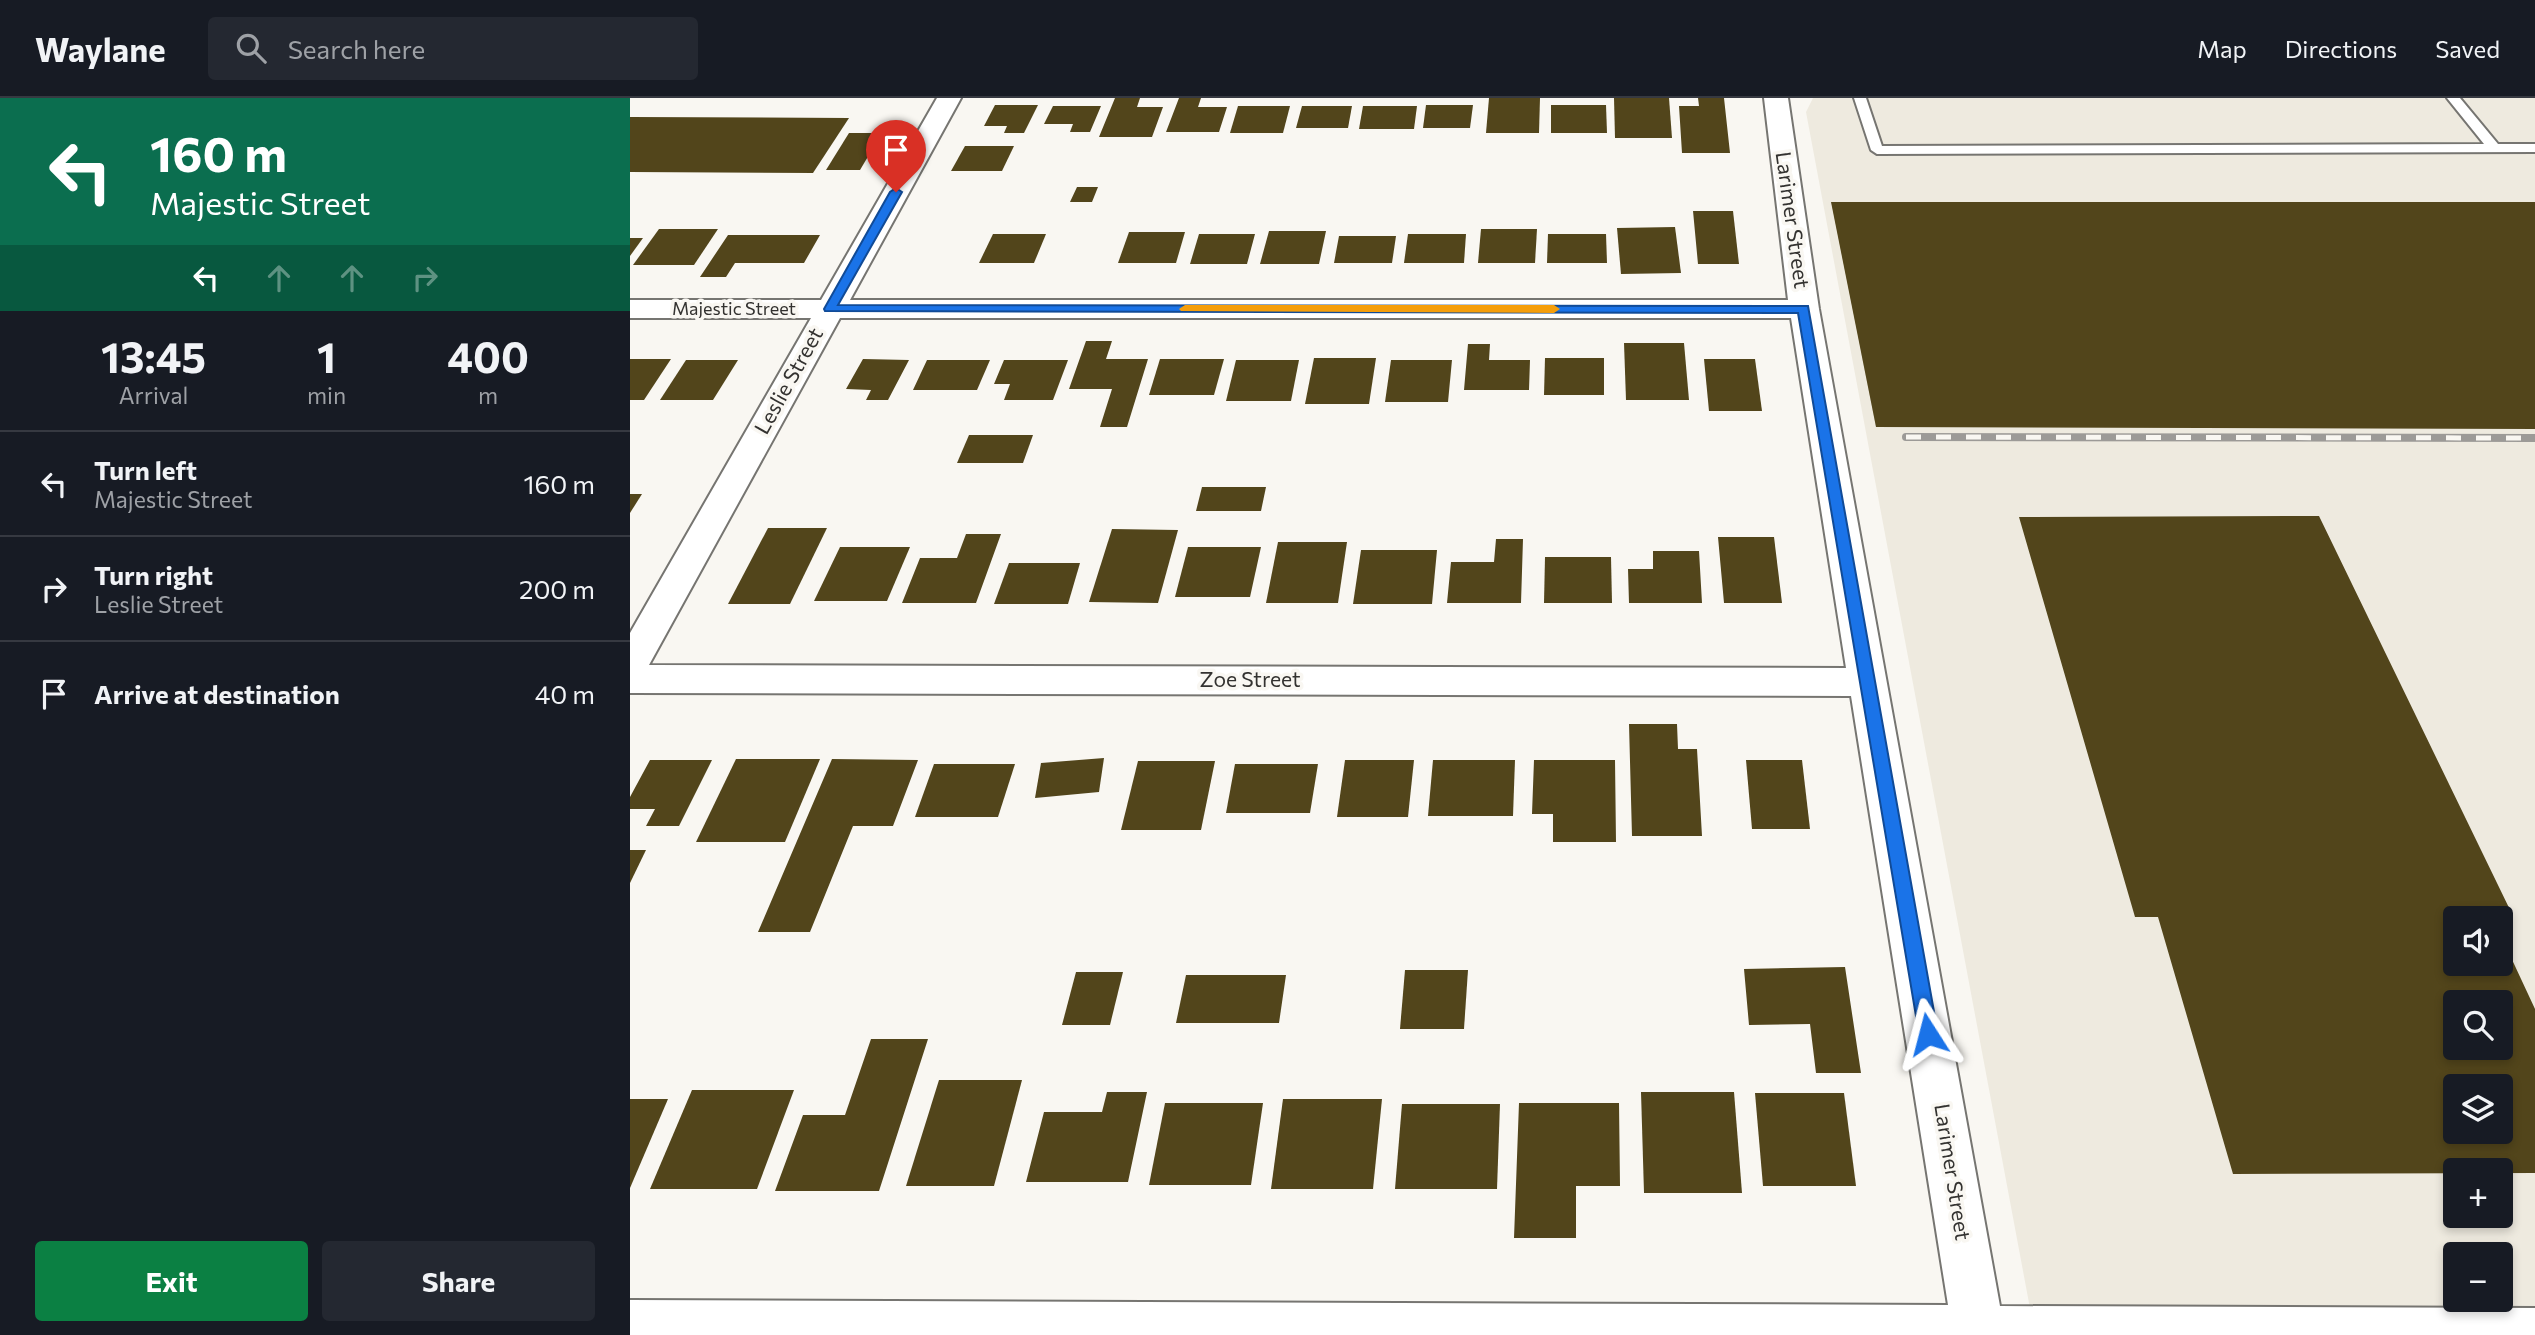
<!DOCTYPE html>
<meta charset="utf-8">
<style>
:root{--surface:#171b24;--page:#242831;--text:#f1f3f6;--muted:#9ea1a6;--line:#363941;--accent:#0b8043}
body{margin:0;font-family:Commissioner,sans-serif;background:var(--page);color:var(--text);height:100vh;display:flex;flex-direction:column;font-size:26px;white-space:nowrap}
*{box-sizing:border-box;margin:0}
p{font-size:23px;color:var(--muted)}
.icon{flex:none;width:38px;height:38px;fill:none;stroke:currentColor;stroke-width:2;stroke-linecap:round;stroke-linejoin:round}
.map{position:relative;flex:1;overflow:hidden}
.panel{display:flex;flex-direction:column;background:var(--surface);width:630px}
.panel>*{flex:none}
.banner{background:#0b6e4f;color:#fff;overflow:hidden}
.controls{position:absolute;left:1813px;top:808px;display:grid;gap:14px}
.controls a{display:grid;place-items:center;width:70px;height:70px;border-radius:7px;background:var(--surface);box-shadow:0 4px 10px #0003;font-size:35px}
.pin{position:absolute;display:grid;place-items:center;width:60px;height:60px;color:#fff;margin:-72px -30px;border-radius:50% 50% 50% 0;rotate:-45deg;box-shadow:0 0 7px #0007}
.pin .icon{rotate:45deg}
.me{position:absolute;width:77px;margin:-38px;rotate:351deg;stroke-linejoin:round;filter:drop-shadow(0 0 5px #0008)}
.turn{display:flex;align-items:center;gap:24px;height:147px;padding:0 35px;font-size:32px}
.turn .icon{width:91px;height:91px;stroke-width:2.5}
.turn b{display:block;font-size:49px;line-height:60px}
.lanes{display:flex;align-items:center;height:66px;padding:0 35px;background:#0003;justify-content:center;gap:35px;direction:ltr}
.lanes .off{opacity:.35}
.eta{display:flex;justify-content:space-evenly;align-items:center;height:119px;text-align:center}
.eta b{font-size:42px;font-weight:700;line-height:49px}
.action{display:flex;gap:14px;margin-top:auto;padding:14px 35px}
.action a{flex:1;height:80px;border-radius:7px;background:var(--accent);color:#fff;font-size:28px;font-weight:700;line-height:80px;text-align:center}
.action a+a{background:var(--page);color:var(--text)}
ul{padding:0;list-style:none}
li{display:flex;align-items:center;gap:21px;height:105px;padding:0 35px;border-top:2px solid var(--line)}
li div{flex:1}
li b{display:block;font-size:26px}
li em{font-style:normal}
header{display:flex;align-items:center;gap:42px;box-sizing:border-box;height:98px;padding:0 35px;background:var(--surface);border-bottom:2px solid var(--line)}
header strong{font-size:33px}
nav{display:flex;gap:38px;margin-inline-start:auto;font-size:24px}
.search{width:490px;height:63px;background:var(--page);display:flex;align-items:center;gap:18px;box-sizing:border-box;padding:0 24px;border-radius:7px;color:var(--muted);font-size:26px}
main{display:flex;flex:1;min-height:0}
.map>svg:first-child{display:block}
</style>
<header>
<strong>Waylane</strong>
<div class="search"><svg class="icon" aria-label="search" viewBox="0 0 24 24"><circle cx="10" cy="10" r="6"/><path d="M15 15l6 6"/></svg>Search here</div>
<nav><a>Map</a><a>Directions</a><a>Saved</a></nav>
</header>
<main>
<section class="panel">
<div class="banner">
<div class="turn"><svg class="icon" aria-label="left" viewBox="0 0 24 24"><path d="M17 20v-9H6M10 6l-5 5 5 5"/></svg><div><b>160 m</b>Majestic Street</div></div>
<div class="lanes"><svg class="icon" aria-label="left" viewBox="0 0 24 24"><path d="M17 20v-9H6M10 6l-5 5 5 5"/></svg><svg class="icon off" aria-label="ahead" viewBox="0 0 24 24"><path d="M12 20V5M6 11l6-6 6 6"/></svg><svg class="icon off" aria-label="ahead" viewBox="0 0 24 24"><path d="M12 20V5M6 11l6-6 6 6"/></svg><svg class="icon off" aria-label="right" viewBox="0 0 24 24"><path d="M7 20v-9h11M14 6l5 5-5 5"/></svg></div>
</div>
<div class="eta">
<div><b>13:45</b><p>Arrival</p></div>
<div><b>1</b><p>min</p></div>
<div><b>400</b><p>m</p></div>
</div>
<ul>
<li><svg class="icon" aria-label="left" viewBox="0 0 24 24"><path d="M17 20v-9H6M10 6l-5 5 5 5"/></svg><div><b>Turn left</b><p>Majestic Street</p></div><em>160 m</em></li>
<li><svg class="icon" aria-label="right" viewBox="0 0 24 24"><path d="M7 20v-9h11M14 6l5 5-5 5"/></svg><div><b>Turn right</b><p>Leslie Street</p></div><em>200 m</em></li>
<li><svg class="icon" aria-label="arrive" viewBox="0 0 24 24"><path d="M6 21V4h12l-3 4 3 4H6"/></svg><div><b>Arrive at destination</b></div><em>40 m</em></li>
</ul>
<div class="action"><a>Exit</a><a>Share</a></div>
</section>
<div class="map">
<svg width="1905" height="1237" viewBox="0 0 1905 1237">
<rect width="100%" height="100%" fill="#f9f7f2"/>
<path fill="#eeeadf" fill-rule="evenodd" d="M1183 0H1905V1237H1405L1176 14ZM1825 821H1871V866H1825ZM1825 905H1871V950H1825ZM1825 989H1871V1034H1825ZM1825 1073H1871V1118H1825ZM1825 1157H1871V1202H1825Z"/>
<g fill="#52451b" fill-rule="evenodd">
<path d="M485 0H510L507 9H533L522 39H469Z"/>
<path d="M549 0H571L568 9H597L589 34H536Z"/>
<path d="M859 0H910L909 35H856Z"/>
<path d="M984 0H1039L1042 40H985Z"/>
<path d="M1068 0H1094L1100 55H1052L1049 8H1069Z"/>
<path d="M365 7H408L394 35H374L377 28H354Z"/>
<path d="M796 7H843L840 30H793Z"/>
<path d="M921 7H976L977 35H921Z"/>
<path d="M423 8H471L460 34H440L443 26H414Z"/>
<path d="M608 8H660L653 35H600Z"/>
<path d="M672 8H722L718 30H666Z"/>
<path d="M733 8H787L784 31H729Z"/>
<path d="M0 19 219 20 183 75 0 74Z"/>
<path d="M219 35H252L230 72H196Z"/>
<path d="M335 48H384L372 73H321Z"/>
<path d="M447 89H468L462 104H440Z"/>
<path d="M1201 104H1905V331L1246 329Z"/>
<path d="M1063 113H1103L1109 166H1068Z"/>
<path d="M1045 129 1051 175 991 176 987 130Z"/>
<path d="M29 131H88L64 167H3Z"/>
<path d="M851 131H907L905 165H848Z"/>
<path d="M639 133H696L689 166H630Z"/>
<path d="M499 134H555L546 165H488Z"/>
<path d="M363 136H416L404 165H349Z"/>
<path d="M569 136H625L617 166H560Z"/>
<path d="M778 136H836L834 165H774Z"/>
<path d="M918 136H976L977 165H917Z"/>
<path d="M98 137H190L174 165H105L96 179H70Z"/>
<path d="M709 138H766L762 165H704Z"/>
<path d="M0 140H13L0 158Z"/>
<path d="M456 243H482L476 261H518L497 329H470L482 291H439Z"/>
<path d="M994 245H1054L1059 302H996Z"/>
<path d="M838 246H860L859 262H900L899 292H834Z"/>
<path d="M684 260H746L739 306H675Z"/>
<path d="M915 260H974V297H914Z"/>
<path d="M0 261H41L14 302H0Z"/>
<path d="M233 261 279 262 258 302H236L241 292 216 291Z"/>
<path d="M530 261H594L584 297H519Z"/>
<path d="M1074 261H1125L1132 313H1079Z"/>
<path d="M56 262H108L83 302H30Z"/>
<path d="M297 262H360L347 292H283Z"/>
<path d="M374 262H438L423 302H374L380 286H364Z"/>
<path d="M606 262H669L661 303H596Z"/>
<path d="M761 262H822L818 304H755Z"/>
<path d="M339 337H403L393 365H327Z"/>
<path d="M572 389H636L631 413H566Z"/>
<path d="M0 396H12L0 415Z"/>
<path d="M1689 418 1883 818 1825 821V866H1871V838L1905 911V1075L1603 1076 1528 819H1505L1389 419ZM1825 905H1871V950H1825ZM1825 989H1871V1034H1825Z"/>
<path d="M138 430H197L160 506H98Z"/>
<path d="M482 431 548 432 528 505 459 504Z"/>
<path d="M336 436H371L346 505H272L290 460H327Z"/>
<path d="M1088 439H1144L1152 505H1094Z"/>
<path d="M866 441H893L891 505H817L821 464H864Z"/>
<path d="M648 444H717L708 505H636Z"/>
<path d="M210 449H280L257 503H184Z"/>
<path d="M558 449H631L620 499H545Z"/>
<path d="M731 452H807L802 506H723Z"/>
<path d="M1023 453H1069L1072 505H999L998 471H1023Z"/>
<path d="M915 459H981L982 505H914Z"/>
<path d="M379 465H450L438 506H364Z"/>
<path d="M999 626H1047L1048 651H1067L1072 738H1002Z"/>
<path d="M474 660 469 694 405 700 411 665Z"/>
<path d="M106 661H190L155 744H66Z"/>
<path d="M202 661 288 662 263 728H223L180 834H128Z"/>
<path d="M20 662H82L49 728H16L25 711H0V699Z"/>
<path d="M715 662H784L778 719H707Z"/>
<path d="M803 662H885L883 718H798Z"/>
<path d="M904 662H985L986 744H923V716H902Z"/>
<path d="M1116 662H1172L1180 731H1122Z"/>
<path d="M508 663H585L571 732H491Z"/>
<path d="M304 666H385L368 719H285Z"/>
<path d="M605 666H688L680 715H596Z"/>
<path d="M0 752H16L0 785Z"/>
<path d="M1215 869 1231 975H1186L1180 926 1119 927 1114 871Z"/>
<path d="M775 872H838L834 931H770Z"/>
<path d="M446 874H493L480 927H432Z"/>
<path d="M556 877H656L649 925H546Z"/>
<path d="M241 941H298L249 1093H145L173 1017H215Z"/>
<path d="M309 982H392L364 1088H276Z"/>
<path d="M62 992H164L127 1091H20Z"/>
<path d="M477 994H517L498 1084H396L414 1014H472Z"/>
<path d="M1011 994H1104L1112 1095H1014Z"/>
<path d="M1125 995H1214L1226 1088H1133Z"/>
<path d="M0 1001H38L0 1090Z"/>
<path d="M653 1001H752L743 1091H641Z"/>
<path d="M535 1005H633L621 1087H519Z"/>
<path d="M889 1005H989L990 1088H946V1140H884Z"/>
<path d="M772 1006H870L867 1091H765Z"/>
</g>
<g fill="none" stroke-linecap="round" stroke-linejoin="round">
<defs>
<path id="lane" d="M1224 0H1236L1252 48 1854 46 1817 0H1830L1868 46H1905V54L1247 56 1241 52Z"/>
<path id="street" d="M307 0H331L220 202H1158L1134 0H1158L1189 211 1370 1208 1905 1210V1237H0V1202L1318 1207 1221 598 0 595V535L181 220H0V202H191ZM210 220H1161L1216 570 19 567Z"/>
</defs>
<use href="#lane" stroke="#767571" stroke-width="4"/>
<use href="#street" stroke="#767571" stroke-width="4"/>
<use href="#lane" fill="#fff" fill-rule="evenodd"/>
<use href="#street" fill="#fff" fill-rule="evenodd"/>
<defs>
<path id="rail" d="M1276 339 1905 340"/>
</defs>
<use href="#rail" stroke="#9c9a97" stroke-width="8"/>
<use href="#rail" stroke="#f9f7f2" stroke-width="5" stroke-dasharray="15" stroke-linecap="butt"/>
</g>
<path fill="#1a73e8" stroke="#114b97" stroke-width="2" d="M266 90 272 94 208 207 1178 208 1308 936 1305 942 1298 945 1292 942 1289 936 1168 215 195 213 194 211 260 94Z"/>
<path fill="#f59e0b" d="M555 207H924L930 211 924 215 551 213 549 211Z"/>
<g text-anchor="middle" stroke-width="7" stroke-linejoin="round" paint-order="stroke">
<g font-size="18" fill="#333230" stroke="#f9f7f2">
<text x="104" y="217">Majestic Street</text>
</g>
<g font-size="21" fill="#333230" stroke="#f9f7f2">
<text transform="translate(1162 122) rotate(82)" y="7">Larimer Street</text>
<text transform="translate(159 283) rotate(-61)" y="7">Leslie Street</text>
<text x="620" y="589">Zoe Street</text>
<text transform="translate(1322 1074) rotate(81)" y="7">Larimer Street</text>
</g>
</g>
</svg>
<div class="controls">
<a><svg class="icon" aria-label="sound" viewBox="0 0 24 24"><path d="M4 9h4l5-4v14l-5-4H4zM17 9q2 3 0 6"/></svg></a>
<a><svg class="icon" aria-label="search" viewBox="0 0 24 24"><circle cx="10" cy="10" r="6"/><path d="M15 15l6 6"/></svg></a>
<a><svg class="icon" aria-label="layers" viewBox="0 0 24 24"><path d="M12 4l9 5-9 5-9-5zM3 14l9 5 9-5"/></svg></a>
<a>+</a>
<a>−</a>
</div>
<div class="pin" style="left:266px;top:94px;background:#d93025"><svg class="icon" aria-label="arrive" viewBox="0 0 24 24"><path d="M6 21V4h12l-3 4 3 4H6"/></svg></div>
<svg class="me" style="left:1298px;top:936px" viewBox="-20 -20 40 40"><path d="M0-17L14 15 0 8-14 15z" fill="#1a73e8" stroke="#fff" stroke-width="4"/></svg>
</div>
</main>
